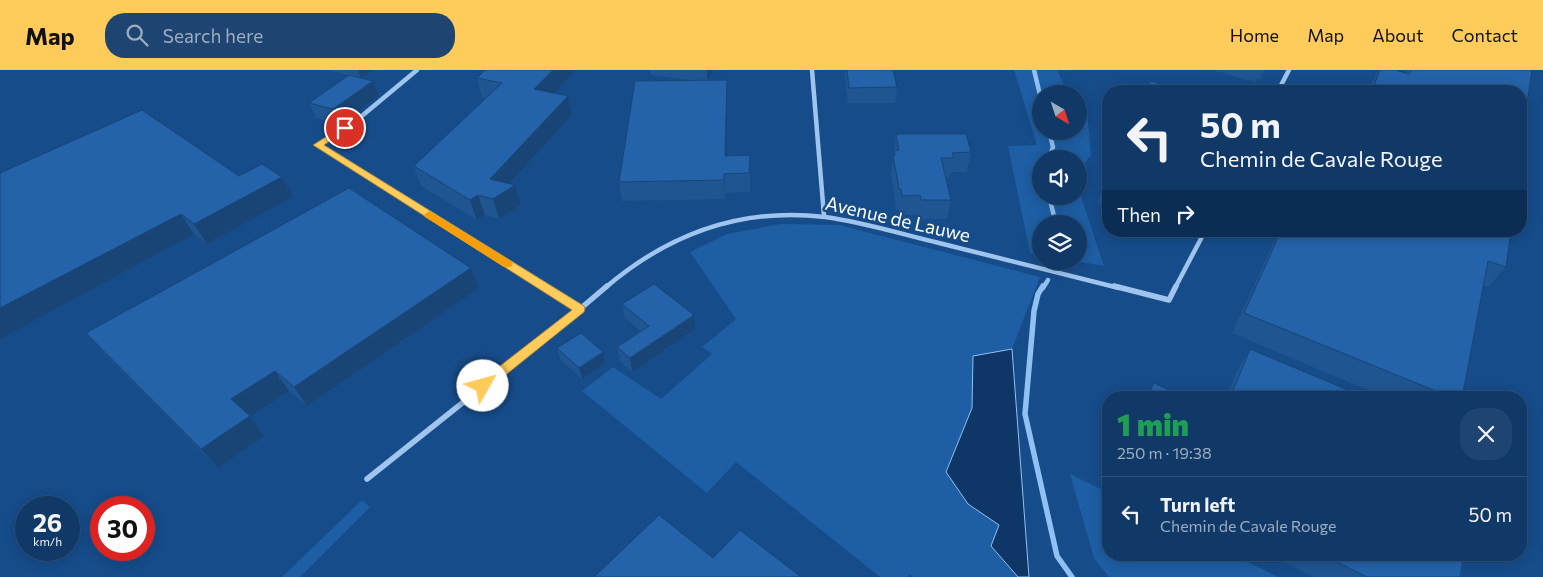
<!DOCTYPE html>
<meta charset="utf-8">
<style>
:root{--surface:#103968;--page:#1e4471;--text:#f1f3f6;--muted:#9cacc0;--line:#30537c;--accent:#ffcc5c}
body{margin:0;font-family:Commissioner,sans-serif;background:var(--page);color:var(--text);height:100vh;display:flex;flex-direction:column;font-size:19px;white-space:nowrap}
*{box-sizing:border-box;margin:0}
p{font-size:16px;color:var(--muted)}
.icon{flex:none;width:28px;height:28px;fill:none;stroke:currentColor;stroke-width:2;stroke-linecap:round;stroke-linejoin:round}
.map{position:relative;flex:1;overflow:hidden}
.drawer{position:absolute;left:1102px;top:321px;width:425px;height:170px;display:flex;flex-direction:column;background:var(--surface);border-radius:20px;box-shadow:0 2px 12px #0003,0 0 0 1px var(--line)}
.drawer>*{flex:none}
.hud{position:absolute;left:1102px;top:15px;width:425px;height:152px;border-radius:20px;box-shadow:0 2px 12px #0003,0 0 0 1px var(--line);background:#103968;color:var(--text);overflow:hidden}
.needle{width:32px;rotate:141deg}
.fabs{position:absolute;left:1032px;top:15px;display:grid;gap:10px}
.fabs a{display:grid;place-items:center;width:55px;height:55px;border-radius:50%;background:var(--surface);box-shadow:0 2px 12px #0003,0 0 0 1px var(--line);font-size:25px}
.speed{position:absolute;left:15px;top:426px;display:flex;gap:10px;font-size:25px;font-weight:700;text-align:center}
.speed>*{display:grid;place-content:center;width:65px;height:65px;border-radius:50%;background:var(--surface);box-shadow:0 2px 12px #0003,0 0 0 1px var(--line);line-height:1}
.speed small{font-size:12px;font-weight:400}
.speed .limit{border:8px solid #d22;background:#fff;color:#111}
.pin{position:absolute;display:grid;place-items:center;width:42px;height:42px;color:#fff;margin:-21px;border:2px solid #fff;border-radius:50%;box-shadow:0 1px 5px #0007}
.me{position:absolute;width:55px;margin:-28px;rotate:52deg;stroke-linejoin:round;filter:drop-shadow(0 0 4px #0008)}
.turn{display:flex;align-items:center;gap:18px;height:105px;padding:0 15px;font-size:22px}
.turn .icon{width:65px;height:65px;stroke-width:2.5}
.turn b{display:block;font-size:35px;line-height:42px}
.then{display:flex;align-items:center;height:48px;padding:0 15px;background:#0003;gap:10px;font-size:19px}
.round{display:grid;place-items:center;flex:none;width:52px;height:52px;border-radius:20px;background:var(--page)}
.overview{display:flex;align-items:center;justify-content:space-between;height:85px;padding:0 15px}
h1{font-size:30px;font-weight:800;line-height:38px;color:#1e9e55}
ul{padding:0;list-style:none}
li{display:flex;align-items:center;gap:15px;height:75px;padding:0 15px;border-top:1px solid var(--line)}
li div{flex:1}
li b{display:block;font-size:19px}
li em{font-style:normal}
header{display:flex;align-items:center;gap:30px;box-sizing:border-box;height:70px;padding:0 25px;background:var(--accent);color:#111}
header strong{font-size:24px}
nav{display:flex;gap:28px;margin-inline-start:auto;font-size:18px}
.search{width:350px;height:45px;background:var(--page);display:flex;align-items:center;gap:12px;box-sizing:border-box;padding:0 18px;border-radius:20px;color:var(--muted);font-size:19px}
.map>svg:first-child{display:block}
</style>
<header>
<strong>Map</strong>
<div class="search"><svg class="icon" aria-label="search" viewBox="0 0 24 24"><circle cx="10" cy="10" r="6"/><path d="M15 15l6 6"/></svg>Search here</div>
<nav><a>Home</a><a>Map</a><a>About</a><a>Contact</a></nav>
</header>
<div class="map">
<svg width="1543" height="507" viewBox="0 0 1543 507">
<rect width="100%" height="100%" fill="#164c8a"/>
<g fill="#1e5ea4">
<path d="M1014 0H1057L1068 24H1041V61H1079V39L1087 42 1091 85 1079 101V89H1041V126H1079V121L1104 196 1076 191H1079V154H1041V185L1030 183 1008 76 1037 75Z"/>
<path d="M781 154 839 155 1040 207 1012 279 973 286 972 338 946 402 968 434 999 455 991 476 1018 507H913L910 504 907 507H880L736 392 707 423 582 321 613 297 661 329 712 284 702 277 736 249 690 182 727 164Z"/>
<path d="M1070 404 1109 423V485H1233L1278 507H1109L1094 488Z"/>
<path d="M362 430 370 437 300 507H282Z"/>
</g>
<path fill="#0e3767" stroke="#91c0f2" d="M1012 279 1029 507H1018L991 476 999 455 968 434 946 402 972 338 973 286Z"/>
<g fill="none" stroke-linecap="round" stroke-linejoin="round">
<g stroke="#91c0f2" stroke-width="4.5">
<path d="M1034 0 1041 29"/>
<path d="M1049 61 1053 77 1049 89"/>
<path d="M1049 126 1056 154"/>
<path d="M1061 191V193"/>
<path d="M1043 218 1048 210"/>
</g>
<path stroke="#91c0f2" stroke-width="5.5" d="M1043 216 1038 224 1034 241 1025 344 1057 486 1072 507"/>
<g stroke="#9fc5ef" stroke-width="4.5">
<path d="M417 0 357 50 318 75 546 218"/>
<path d="M812 0 824 146"/>
<path d="M1278 21 1289 0"/>
<path d="M605 218C668 164 742 137 825 147 863 152 901 164 939 173 999 188 1059 203 1119 218"/>
<path d="M1175 218 1205 161"/>
</g>
<g stroke="#9fc5ef" stroke-width="5.5">
<path d="M1114 216 1169 230 1176 216"/>
<path d="M580 239 607 216"/>
<path d="M367 409 580 239 544 216"/>
</g>
</g>
<g fill="#1f5591">
<path d="M325 0H373L362 8 373 11 379 26 340 55 316 48 309 33 348 5Z"/>
<path d="M485 0H576L553 23 568 26 572 45 510 114 515 115 521 135 499 149 485 145 477 150 421 116 414 96 486 28 482 27 477 8Z"/>
<path d="M650 0H714L709 10H727V28L726 86 750 85V122L725 123V129L622 131 619 112 691 10 651 5Z"/>
<path d="M845 0H893L897 17 895 33H848L845 8Z"/>
<path d="M1212 0H1265L1260 9H1257L1255 12Z"/>
<path d="M1379 0H1395L1405 3 1406 0H1532L1521 21H1368L1370 15Z"/>
<path d="M896 64 971 82 967 102H951L950 107H945L951 130 947 149H918L917 145H900L898 139H896L891 105Z"/>
<path d="M0 103 293 127 207 174 194 164 0 269Z"/>
<path d="M1109 107V137L1097 133 1104 114Z"/>
<path d="M1279 161H1511L1506 197 1488 217 1483 215 1462 328H1387L1232 263Z"/>
<path d="M471 198 479 218 307 336 289 321 250 347 264 366 218 398 104 283 86 263Z"/>
<path d="M622 234 695 259 632 302 620 291 617 277 640 261 625 248Z"/>
<path d="M557 278 603 282 605 293 582 309 560 289Z"/>
<path d="M1250 279 1367 328H1226L1238 299Z"/>
<path d="M1270 485H1464L1460 507H1314Z"/>
</g>
<g fill="#194576">
<path d="M358 0H373L361 8Z"/>
<path d="M553 0H576L539 39 534 19Z"/>
<path d="M707 0H714L707 12Z"/>
<path d="M727 10V28L726 105 725 86Z"/>
<path d="M373 11 379 26 340 55 333 39Z"/>
<path d="M568 26 572 45 500 124 515 115 521 135 499 149 493 129 490 109Z"/>
<path d="M724 104 725 123V129L724 110Z"/>
<path d="M282 107 293 127 207 174 194 154Z"/>
<path d="M478 125 485 145 477 150 470 130Z"/>
<path d="M181 144 194 164 0 269V238Z"/>
<path d="M471 198 479 218 307 336 294 317Z"/>
<path d="M694 245 695 259 632 302 630 288Z"/>
<path d="M603 282 605 293 582 309 579 298Z"/>
<path d="M275 301 289 321 250 347 264 366 218 398 201 379 231 329Z"/>
</g>
<g fill="#2463a9" stroke="#194576">
<path d="M485 0H553L534 19 568 26 490 109 515 115 493 129 478 125 470 130 414 96 502 13 477 8Z"/>
<path d="M847 0H893L897 17 849 18Z"/>
<path d="M1380 0H1395L1409 4 1411 0H1532L1521 72V21H1373V18Z"/>
<path d="M349 5 373 11 333 39 309 33Z"/>
<path d="M727 10 725 86 750 85 749 103 724 104V110L619 112 635 11Z"/>
<path d="M1151 11 1184 21H1144Z"/>
<path d="M142 40 239 106 262 94 282 107 194 154 181 144 0 238V103Z"/>
<path d="M896 64H966L971 82 952 83 954 88H941L951 130H921L920 125 902 126 901 119H899L893 85H895L894 81 899 80Z"/>
<path d="M1109 107V116L1104 114Z"/>
<path d="M349 118 471 198 294 317 275 301 231 329 250 346 201 379 86 263Z"/>
<path d="M1281 161H1511L1506 197 1488 191 1462 328H1453L1244 243Z"/>
<path d="M654 214 694 245 630 288 617 277 649 256 622 234Z"/>
<path d="M581 263 603 282 579 298 557 278Z"/>
<path d="M1250 279 1367 328H1230Z"/>
<path d="M1154 313 1185 328H1146Z"/>
<path d="M659 445 713 488 740 460 801 507H594Z"/>
<path d="M1323 485H1464L1460 507H1367Z"/>
</g>
<path fill="#ffcc5c" stroke="#a6853c" d="M345 55 348 56V60L324 75 584 236 585 239 584 242 487 320H478L477 316 478 313 572 240 313 75Z"/>
<path fill="#f59e0b" d="M429 141 511 191 513 194 511 197H504L425 147 424 145Z"/>
<g text-anchor="middle" stroke-width="5" stroke-linejoin="round" paint-order="stroke">
<g font-size="19" fill="#fff" stroke="#164c8a">
<text transform="translate(898 149) rotate(13)" y="7">Avenue de Lauwe</text>
</g>
</g>
</svg>
<div class="fabs">
<a><svg class="needle" viewBox="-14 -14 28 28"><path d="M0-13l5 13h-10z" fill="#e53935"/><path d="M0 13l5-13h-10z" fill="#9cacc0"/></svg></a>
<a><svg class="icon" aria-label="sound" viewBox="0 0 24 24"><path d="M4 9h4l5-4v14l-5-4H4zM17 9q2 3 0 6"/></svg></a>
<a><svg class="icon" aria-label="layers" viewBox="0 0 24 24"><path d="M12 4l9 5-9 5-9-5zM3 14l9 5 9-5"/></svg></a>
</div>
<div class="speed"><div>26<small>km/h</small></div><div class="limit">30</div></div>
<div class="pin" style="left:345px;top:58px;background:#d93025"><svg class="icon" aria-label="arrive" viewBox="0 0 24 24"><path d="M6 21V4h12l-3 4 3 4H6"/></svg></div>
<svg class="me" style="left:483px;top:316px" viewBox="-20 -20 40 40"><circle r="19" fill="#fff"/><path d="M0-13L10 11 0 6-10 11z" fill="#ffcc5c"/></svg>
<div class="hud">
<div class="turn"><svg class="icon" aria-label="left" viewBox="0 0 24 24"><path d="M17 20v-9H6M10 6l-5 5 5 5"/></svg><div><b>50 m</b>Chemin de Cavale Rouge</div></div>
<div class="then">Then<svg class="icon" aria-label="right" viewBox="0 0 24 24"><path d="M7 20v-9h11M14 6l5 5-5 5"/></svg></div>
</div>
<section class="drawer">
<div class="overview"><div><h1>1 min</h1><p>250 m · 19:38</p></div><a class="round"><svg class="icon" aria-label="close" viewBox="0 0 24 24"><path d="M6 6l12 12M18 6L6 18"/></svg></a></div>
<ul>
<li><svg class="icon" aria-label="left" viewBox="0 0 24 24"><path d="M17 20v-9H6M10 6l-5 5 5 5"/></svg><div><b>Turn left</b><p>Chemin de Cavale Rouge</p></div><em>50 m</em></li>
</ul>
</section>
</div>
